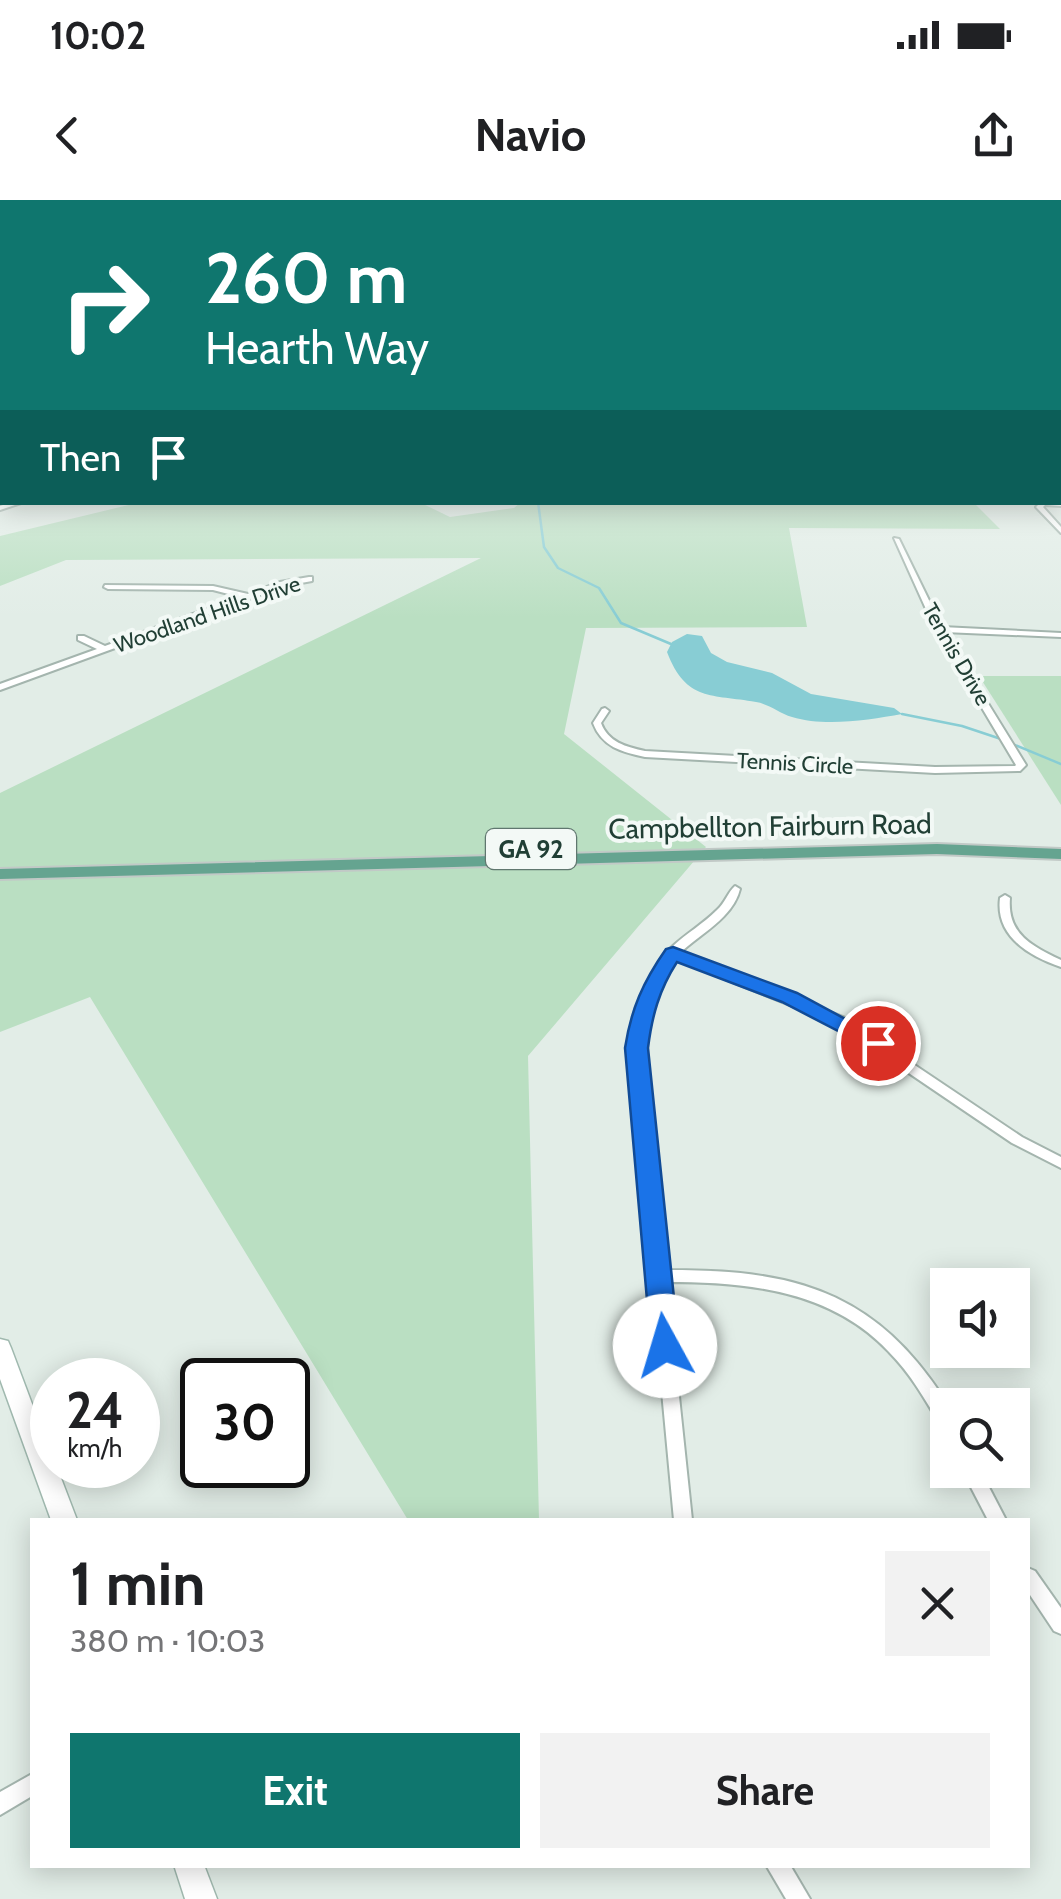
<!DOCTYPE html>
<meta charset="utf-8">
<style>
:root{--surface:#fff;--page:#f2f2f2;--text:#202124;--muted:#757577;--accent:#0f766e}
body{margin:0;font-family:Cabin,sans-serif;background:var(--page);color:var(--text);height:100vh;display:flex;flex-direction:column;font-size:38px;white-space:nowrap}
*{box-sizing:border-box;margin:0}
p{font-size:32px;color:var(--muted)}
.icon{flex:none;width:55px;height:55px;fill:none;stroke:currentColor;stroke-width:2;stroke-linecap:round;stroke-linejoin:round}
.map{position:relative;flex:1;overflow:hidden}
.drawer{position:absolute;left:30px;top:1318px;width:1000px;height:350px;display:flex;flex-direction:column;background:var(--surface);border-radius:0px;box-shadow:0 5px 25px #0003}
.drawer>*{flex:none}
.banner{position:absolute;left:0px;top:0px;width:1062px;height:305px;box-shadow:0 5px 25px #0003;background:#0f766e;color:#fff;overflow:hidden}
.buttons{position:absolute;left:930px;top:1068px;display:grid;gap:20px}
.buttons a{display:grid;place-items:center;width:100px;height:100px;border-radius:0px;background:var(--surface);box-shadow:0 5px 25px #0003;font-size:50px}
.speed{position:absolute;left:30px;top:1158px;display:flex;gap:20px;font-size:50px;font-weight:700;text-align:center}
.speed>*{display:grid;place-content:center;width:130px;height:130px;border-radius:50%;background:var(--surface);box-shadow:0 5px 25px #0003;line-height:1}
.speed small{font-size:25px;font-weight:400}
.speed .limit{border:5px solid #111;border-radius:15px;background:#fff;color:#111}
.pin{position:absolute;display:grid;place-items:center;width:85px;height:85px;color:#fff;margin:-42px;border:5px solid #fff;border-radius:50%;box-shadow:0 2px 10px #0007}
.me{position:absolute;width:110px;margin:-55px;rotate:354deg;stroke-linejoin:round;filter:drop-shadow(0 0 8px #0008)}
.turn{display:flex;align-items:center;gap:35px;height:210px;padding:0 40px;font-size:45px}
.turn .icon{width:130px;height:130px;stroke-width:2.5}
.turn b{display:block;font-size:70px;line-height:85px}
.then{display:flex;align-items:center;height:95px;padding:0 40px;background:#0003;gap:20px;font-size:38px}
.round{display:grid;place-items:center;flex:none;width:105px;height:105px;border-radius:0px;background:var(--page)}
.overview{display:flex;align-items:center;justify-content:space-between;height:170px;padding:0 40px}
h1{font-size:60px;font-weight:700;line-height:75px}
.primary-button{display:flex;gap:20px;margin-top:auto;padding:20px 40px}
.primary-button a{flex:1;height:115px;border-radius:0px;background:var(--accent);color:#fff;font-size:40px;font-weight:700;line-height:115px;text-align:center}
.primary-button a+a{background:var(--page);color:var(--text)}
.status{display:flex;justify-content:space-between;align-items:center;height:70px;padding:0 50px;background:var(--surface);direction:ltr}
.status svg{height:28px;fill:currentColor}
header{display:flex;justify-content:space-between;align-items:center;height:130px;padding:0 40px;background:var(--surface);font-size:45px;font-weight:700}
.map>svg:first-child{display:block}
</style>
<div class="status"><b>10:02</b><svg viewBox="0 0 49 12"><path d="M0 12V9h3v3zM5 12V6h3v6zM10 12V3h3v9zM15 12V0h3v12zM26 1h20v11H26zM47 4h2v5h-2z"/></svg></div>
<header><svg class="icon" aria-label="back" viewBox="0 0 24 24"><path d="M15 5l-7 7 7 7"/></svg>Navio<svg class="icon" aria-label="share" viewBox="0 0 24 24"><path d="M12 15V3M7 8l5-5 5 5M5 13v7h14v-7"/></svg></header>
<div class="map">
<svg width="1061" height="1699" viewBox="0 0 1061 1699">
<rect width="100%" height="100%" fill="#e2ede7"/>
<g fill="#badfc2">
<path d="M141 302H419L450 317 514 308 521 302H973L1000 329 789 328 807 427 586 428 564 534 706 647 528 856 539 1320H408L90 797 0 832V593L481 358 66 360 0 386V336Z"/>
<path d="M979 476H1061V605Z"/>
</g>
<path fill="#88cdd4" d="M687 434 702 436 711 453 727 462 772 473 811 494 894 508 902 514C869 520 825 527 792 517 779 513 769 504 756 502 712 494 686 502 667 452L672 442Z"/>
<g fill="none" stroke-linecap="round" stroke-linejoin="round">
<g stroke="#88cdd4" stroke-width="2.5">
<path d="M538 302 544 347 558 368 599 388 621 423 671 444"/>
<path d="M902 514 962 526 1001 539"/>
<path d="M1010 543 1061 564"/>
</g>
<defs>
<g id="minor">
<path d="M2 200V204L0 206V201Z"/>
<rect x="1060" y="272" width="1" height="4"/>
<path d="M12 302H24L0 310V306Z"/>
<path d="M1041 302H1061V306L1045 305 1043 307 1061 327V333L1036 307Z"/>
<path d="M894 338 899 339 942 427 1061 433V437L944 432 1026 565 1020 571 935 573 645 557C622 552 602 547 593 523L602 509 605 508 609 511 601 523C608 542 626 547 645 551L935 567 1015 566 1016 565 935 429Z"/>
<path d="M309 377H312V381L285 386 0 490V484L97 449 78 440V436H84L105 446 240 397 213 390 108 389 104 387 105 385 213 386 248 394 280 382Z"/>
<path d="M735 686 740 689C733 718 700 734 680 753L843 817 1022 937 1061 957V968L1012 943 835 823 675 759 664 776 654 799 642 849 666 1070C766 1070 849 1080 917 1162 925 1172 944 1195 947 1207 949 1213 948 1224 948 1230L942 1228C926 1201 911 1174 889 1152 831 1090 747 1082 667 1082L692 1320H674L630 849C636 813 646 772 673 746 687 733 703 724 717 710 725 703 728 692 735 686Z"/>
<path d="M1005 695 1010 698C1007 734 1032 746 1061 760V767C1029 756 995 736 1000 698Z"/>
<path d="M962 1270H980L1006 1320H988Z"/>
<path d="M1028 1368 1035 1371 1061 1408V1434L1054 1431 1028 1392Z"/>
<path d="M32 1574V1596L0 1615V1592Z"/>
<path d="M766 1665H790L810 1699H786Z"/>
</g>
<g id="secondary">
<path d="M0 1139 8 1141 11 1148 52 1257V1265H56L77 1320H51L0 1179Z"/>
<path d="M174 1665H204L217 1699H185Z"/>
</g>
<path id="primary" d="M937 644 1061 649V659L937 654 0 679V669Z"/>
</defs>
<use href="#minor" stroke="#a4b5ae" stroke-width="4"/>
<use href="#secondary" stroke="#a0b9af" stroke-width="3"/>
<use href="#primary" stroke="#c1c9c6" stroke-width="4"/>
<use href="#minor" fill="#fff" fill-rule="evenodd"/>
<use href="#secondary" fill="#fff" fill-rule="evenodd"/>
<use href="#primary" fill="#65a490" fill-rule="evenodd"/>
</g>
<linearGradient id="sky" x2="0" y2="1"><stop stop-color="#81bee0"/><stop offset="0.43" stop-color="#f2f7f4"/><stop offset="1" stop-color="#f2f7f4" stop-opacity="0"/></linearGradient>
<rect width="1061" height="418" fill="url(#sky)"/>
<path fill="#1a73e8" stroke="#114b97" stroke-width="2.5" d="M673 747 797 793 890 843 886 848H871L782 802 677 762C659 790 652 816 648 848L679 1146 675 1154 665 1158 655 1154 651 1146 625 848C631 809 643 782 666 749Z"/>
<g text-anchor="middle" stroke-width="8" stroke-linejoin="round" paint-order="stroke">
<g font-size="22" fill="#213f35" stroke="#f3f9f6">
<text transform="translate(207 414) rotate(-19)" y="8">Woodland Hills Drive</text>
<text transform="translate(957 454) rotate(60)" y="8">Tennis Drive</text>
<text transform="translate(795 563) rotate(3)" y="8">Tennis Circle</text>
</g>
<rect fill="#f3f9f6" stroke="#60776f" stroke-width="2.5" x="486" y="629" width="90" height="40" rx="8"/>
<g font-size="25" font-weight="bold" fill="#213f35">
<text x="531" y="658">GA 92</text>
</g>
<g font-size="28" fill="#213f35" stroke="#f3f9f6">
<text transform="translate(770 626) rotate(-1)" y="10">Campbellton Fairburn Road</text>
</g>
</g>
</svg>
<div class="buttons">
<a><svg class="icon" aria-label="sound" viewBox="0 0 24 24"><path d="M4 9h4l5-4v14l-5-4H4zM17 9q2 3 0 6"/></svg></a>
<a><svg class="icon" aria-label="search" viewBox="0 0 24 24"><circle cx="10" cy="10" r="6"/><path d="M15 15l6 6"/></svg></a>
</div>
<div class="speed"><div>24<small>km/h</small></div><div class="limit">30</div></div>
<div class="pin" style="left:878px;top:843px;background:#d93025"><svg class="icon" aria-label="arrive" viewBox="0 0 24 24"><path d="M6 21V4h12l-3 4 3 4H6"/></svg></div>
<svg class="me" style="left:665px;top:1146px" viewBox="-20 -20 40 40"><circle r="19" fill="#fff"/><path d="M0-13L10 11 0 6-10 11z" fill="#1a73e8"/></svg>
<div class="banner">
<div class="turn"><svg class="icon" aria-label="right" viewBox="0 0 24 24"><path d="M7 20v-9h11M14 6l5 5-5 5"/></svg><div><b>260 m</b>Hearth Way</div></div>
<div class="then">Then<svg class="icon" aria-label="arrive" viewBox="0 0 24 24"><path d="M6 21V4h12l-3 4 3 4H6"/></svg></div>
</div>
<section class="drawer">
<div class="overview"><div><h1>1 min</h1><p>380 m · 10:03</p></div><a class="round"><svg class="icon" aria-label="close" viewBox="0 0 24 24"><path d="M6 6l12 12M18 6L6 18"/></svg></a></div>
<div class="primary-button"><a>Exit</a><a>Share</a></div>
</section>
</div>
